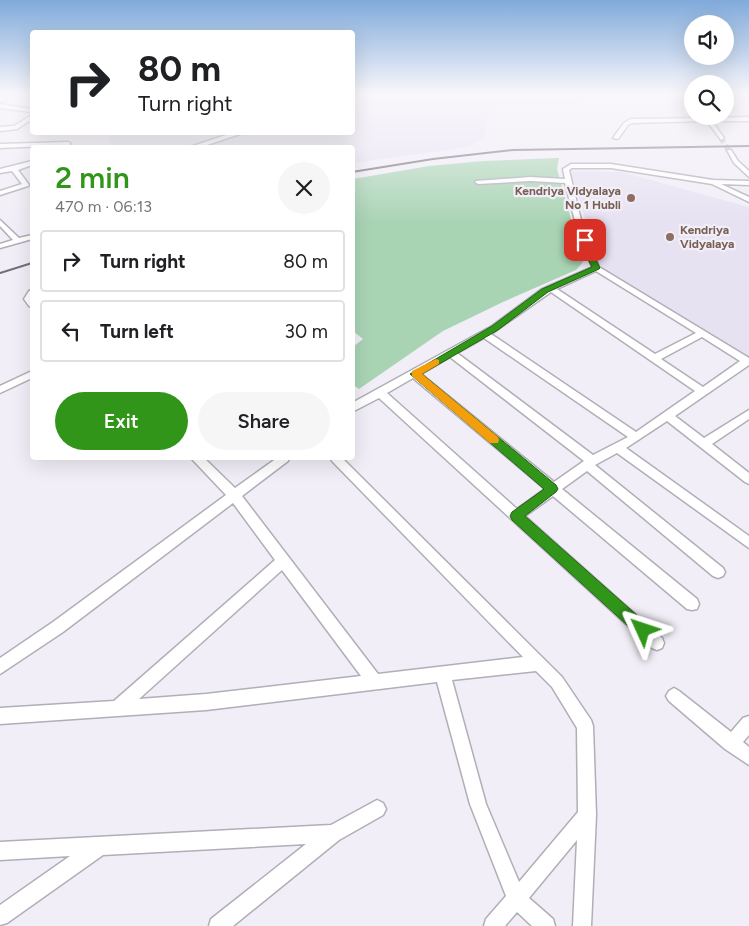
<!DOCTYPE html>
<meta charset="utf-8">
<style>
:root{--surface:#fff;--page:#f6f6f6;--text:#202124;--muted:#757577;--line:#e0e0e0;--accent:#31951a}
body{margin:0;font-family:Figtree,sans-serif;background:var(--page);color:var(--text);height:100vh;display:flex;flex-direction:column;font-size:19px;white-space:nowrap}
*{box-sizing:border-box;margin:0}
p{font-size:16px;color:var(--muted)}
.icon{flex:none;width:28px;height:28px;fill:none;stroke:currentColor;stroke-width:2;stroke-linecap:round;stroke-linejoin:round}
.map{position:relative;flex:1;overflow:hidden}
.drawer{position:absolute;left:30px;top:145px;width:325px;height:315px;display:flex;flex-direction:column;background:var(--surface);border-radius:5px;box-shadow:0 5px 20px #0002}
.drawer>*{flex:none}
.banner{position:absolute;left:30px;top:30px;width:325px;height:105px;border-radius:5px;box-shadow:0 5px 20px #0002;background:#fff;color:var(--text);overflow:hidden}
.controls{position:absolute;left:684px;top:15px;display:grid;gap:10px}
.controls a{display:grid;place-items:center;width:50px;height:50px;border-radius:50%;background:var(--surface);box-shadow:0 5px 20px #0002;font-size:25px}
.pin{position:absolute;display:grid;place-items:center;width:42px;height:42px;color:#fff;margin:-21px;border-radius:10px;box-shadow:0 2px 8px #0006}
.me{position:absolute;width:55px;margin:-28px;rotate:312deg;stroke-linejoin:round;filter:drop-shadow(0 0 4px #0008)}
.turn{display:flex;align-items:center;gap:18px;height:105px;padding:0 25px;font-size:22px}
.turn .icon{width:65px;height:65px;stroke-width:2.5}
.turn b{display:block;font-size:35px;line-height:42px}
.round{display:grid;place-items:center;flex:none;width:52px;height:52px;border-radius:26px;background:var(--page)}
.headline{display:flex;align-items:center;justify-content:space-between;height:85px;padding:0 25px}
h1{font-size:30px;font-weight:600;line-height:38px;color:var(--accent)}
.cta{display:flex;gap:10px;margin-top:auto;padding:10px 25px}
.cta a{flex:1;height:58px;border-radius:30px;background:var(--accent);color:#fff;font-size:20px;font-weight:600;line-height:58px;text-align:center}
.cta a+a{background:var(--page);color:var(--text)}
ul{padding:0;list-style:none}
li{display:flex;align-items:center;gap:15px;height:62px;margin:0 10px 8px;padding:0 15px;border:2px solid var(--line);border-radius:5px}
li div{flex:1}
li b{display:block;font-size:19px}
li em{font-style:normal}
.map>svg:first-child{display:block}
</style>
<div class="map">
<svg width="749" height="926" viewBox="0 0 749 926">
<rect width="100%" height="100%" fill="#f1eef7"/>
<g fill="#e7e2f2">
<path d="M353 94H577L579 104 490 107 484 137 469 147 353 163 352 148 113 147 106 133 352 132Z"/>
<path d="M571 171 621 172 749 207V357L599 266Z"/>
</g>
<path fill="#a9d4b4" d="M559 158 557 169 583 262 576 270 503 302 443 331 359 389 353 385V347L363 339 353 331V179L429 166 483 161Z"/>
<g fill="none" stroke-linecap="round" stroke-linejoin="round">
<path stroke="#c8c5cd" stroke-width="5.5" stroke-dasharray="5.5 3" stroke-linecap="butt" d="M721 138 729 151"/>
<defs>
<g id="street">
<path d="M8 94H14L0 102V98Z"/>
<path d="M353 94H358L352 98Z"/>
<path d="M0 104 32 109V112L0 108Z"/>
<path d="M32 115V119L17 129 0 131V127L14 126Z"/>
<path d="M703 116 710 118 749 117V121H712L724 138 721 140 707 121 632 123 628 125 618 139 613 138 624 123 631 119 705 118Z"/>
<path d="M235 132H246L198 148H187Z"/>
<path d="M68 142 70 143V145L0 148V144Z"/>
<path d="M727 150H731L738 161 749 171V177L734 163Z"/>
<path d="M32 161V165L18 170 29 185 28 186 0 195V191L22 184 12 171 0 173V169Z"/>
<path d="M611 164 713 180 749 181V185L721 184 749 197V202L712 184 611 168H572L569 170 581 220 599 267 749 358V365L675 416 704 438 749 410V419L712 444 749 473V484L745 482 667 421 626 448 749 536V548L617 453 595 465 723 568 725 572 723 576 718 578 713 576 587 471 562 489 697 599 699 604 697 609 692 610 687 609 553 496 525 516 662 638 664 643 662 648 657 650 652 648 379 398 352 412V403L492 326 542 289 592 267 578 232 565 183 530 181 478 184 475 182 476 181 530 177 565 179 563 169 571 164ZM596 271 696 333 655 354 557 289ZM551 292 695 391 636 432 491 334ZM702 337 740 361 703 387 661 359ZM484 338 628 437 593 455 457 353ZM450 357 584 461 554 482 421 374ZM413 378 545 489 517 509 387 393Z"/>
<path d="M0 220 19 238 32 235V239L0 248V244L13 240 0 226Z"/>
<path d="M32 290V307L29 306 24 299 29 291Z"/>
<path d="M32 371V378L0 393V386Z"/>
<path d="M191 458H204L235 488 277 458H289L288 461 242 496 378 674 523 657 332 461 331 458H342L562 677 591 720 593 726 596 815 591 926H573L577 840 529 898 553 919 555 926H532L517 912 505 926H484L486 919 506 896 470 804 437 682 206 710 0 724V708L114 701 275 560 233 503 63 632 0 674V658L53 622 226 495ZM282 570 361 676 206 694 139 699ZM536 671 552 687 577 728 578 812 519 882 486 804 452 680Z"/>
<path d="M674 688 679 691 731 732 743 718 749 716V735L743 742 749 747V765L725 749 669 701 666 696 669 691Z"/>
<path d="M377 800 383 803 386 809 383 815 339 840 233 926H209L211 919 306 844 103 855 7 923 0 925V905L70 856 0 860V842L331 825Z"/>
</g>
</defs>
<use href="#street" stroke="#b1aeb7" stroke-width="3"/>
<use href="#street" fill="#fff" fill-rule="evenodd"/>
<g stroke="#716f75" stroke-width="2">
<path d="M352 172 433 159 513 150 749 146"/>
<path d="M0 273 32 263"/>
</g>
</g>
<linearGradient id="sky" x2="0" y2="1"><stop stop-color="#80aadb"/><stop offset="0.42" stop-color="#f9f7fb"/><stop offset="1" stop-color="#f9f7fb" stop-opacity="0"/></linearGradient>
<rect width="749" height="223" fill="url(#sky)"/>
<path fill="#31951a" stroke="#206111" d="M585 237 589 240 593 254 600 268 599 269 548 292 498 330 422 374 556 485 558 489 556 492 525 516 648 625 650 630 648 635 643 637 638 635 512 520 510 516 512 512 544 489 410 374 492 326 542 289 592 267 585 254 581 240Z"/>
<path fill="#f59e0b" d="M436 359 439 360V364L422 374 498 437 499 440 498 443H490L412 376V371Z"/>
<g fill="#8d6e63" stroke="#f1eef7" stroke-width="2">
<circle cx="631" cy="198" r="5"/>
<circle cx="670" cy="237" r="5"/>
</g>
<g text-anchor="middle" stroke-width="4.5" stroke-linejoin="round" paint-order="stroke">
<g font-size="12" font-weight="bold" fill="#785e54" stroke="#f1eef7" text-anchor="end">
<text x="621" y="195">Kendriya Vidyalaya<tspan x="621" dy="14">No 1 Hubli</tspan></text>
<text x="680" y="234" text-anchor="start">Kendriya<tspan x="680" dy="14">Vidyalaya</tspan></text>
</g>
</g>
</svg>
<div class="controls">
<a><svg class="icon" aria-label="sound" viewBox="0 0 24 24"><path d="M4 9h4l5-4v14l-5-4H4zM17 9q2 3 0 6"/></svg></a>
<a><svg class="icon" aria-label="search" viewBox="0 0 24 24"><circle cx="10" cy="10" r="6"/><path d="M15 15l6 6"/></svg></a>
</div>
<div class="pin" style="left:585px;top:240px;background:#d93025"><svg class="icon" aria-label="arrive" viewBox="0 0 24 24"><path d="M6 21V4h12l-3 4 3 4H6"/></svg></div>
<svg class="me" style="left:643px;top:630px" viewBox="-20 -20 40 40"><path d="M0-17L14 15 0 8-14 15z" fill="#31951a" stroke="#fff" stroke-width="4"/></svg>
<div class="banner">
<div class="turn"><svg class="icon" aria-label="right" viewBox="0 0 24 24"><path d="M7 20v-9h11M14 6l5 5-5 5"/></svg><div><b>80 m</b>Turn right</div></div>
</div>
<section class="drawer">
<div class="headline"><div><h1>2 min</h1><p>470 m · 06:13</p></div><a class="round"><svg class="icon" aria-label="close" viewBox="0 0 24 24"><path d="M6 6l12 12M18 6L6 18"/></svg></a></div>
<ul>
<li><svg class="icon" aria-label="right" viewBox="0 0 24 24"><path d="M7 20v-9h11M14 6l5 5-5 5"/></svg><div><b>Turn right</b></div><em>80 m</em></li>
<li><svg class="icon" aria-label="left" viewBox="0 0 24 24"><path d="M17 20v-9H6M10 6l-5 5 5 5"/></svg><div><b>Turn left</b></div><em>30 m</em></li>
</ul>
<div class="cta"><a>Exit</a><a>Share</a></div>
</section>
</div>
